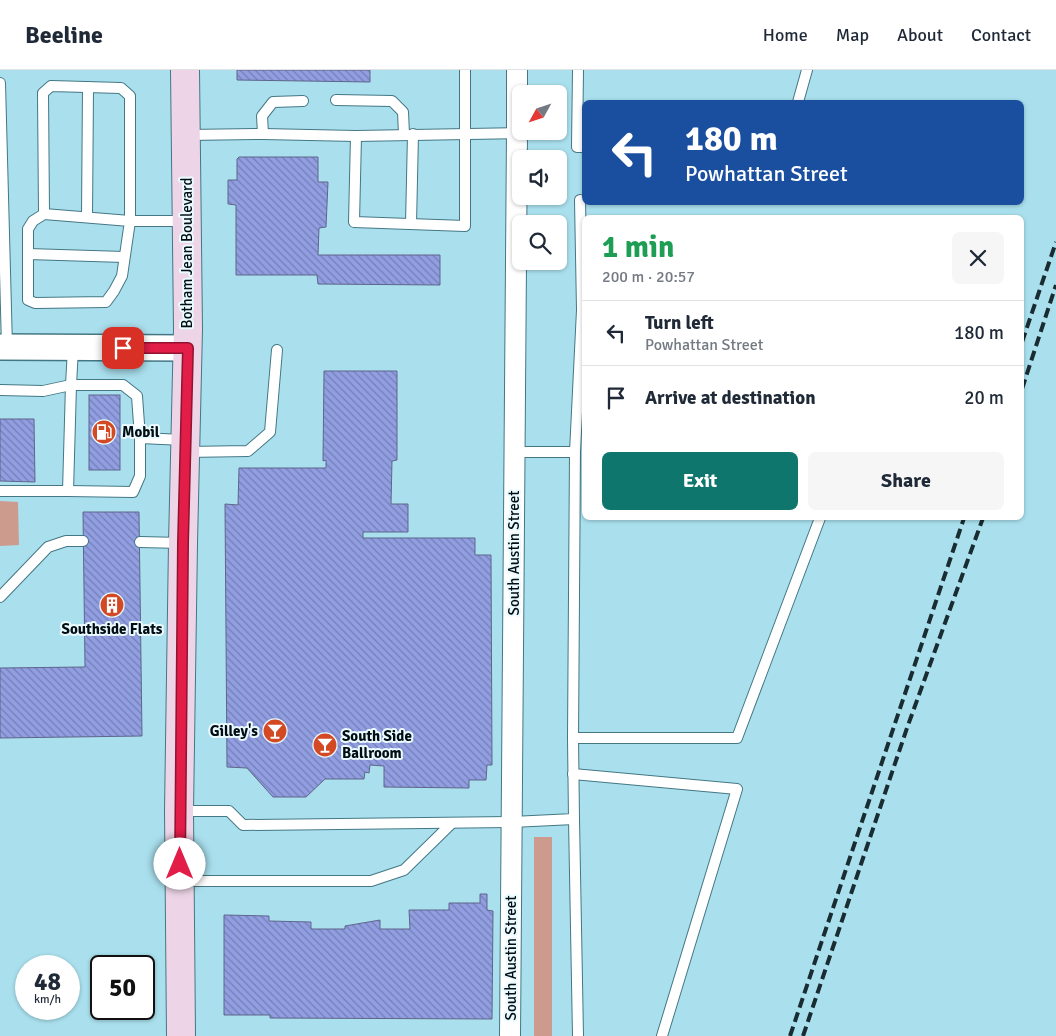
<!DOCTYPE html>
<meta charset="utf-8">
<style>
:root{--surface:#fff;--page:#f6f6f7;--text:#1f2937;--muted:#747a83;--line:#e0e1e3;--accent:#0f766e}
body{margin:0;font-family:Signika,sans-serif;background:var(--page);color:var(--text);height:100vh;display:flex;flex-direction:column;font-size:19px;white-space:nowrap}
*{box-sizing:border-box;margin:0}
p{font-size:16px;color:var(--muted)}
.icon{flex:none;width:28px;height:28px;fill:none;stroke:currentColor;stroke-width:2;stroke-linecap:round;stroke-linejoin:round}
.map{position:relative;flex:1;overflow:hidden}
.side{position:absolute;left:582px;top:145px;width:442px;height:305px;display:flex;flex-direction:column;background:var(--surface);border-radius:8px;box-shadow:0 1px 4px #0004}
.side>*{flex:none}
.banner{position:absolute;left:582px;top:30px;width:442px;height:105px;border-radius:8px;box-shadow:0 1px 4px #0004;background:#1a4fa0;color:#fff;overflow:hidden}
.needle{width:32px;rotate:230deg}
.buttons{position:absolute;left:512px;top:15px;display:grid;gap:10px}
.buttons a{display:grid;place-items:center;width:55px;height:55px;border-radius:8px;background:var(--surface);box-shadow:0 1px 4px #0004;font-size:25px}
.speed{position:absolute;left:15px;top:885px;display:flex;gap:10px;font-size:25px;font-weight:700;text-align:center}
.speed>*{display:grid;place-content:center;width:65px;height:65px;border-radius:50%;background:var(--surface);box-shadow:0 1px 4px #0004;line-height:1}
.speed small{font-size:12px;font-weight:400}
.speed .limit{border:2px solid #111;border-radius:8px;background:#fff;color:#111}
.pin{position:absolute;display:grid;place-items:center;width:42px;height:42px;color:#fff;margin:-21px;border-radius:10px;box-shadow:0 2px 8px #0006}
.me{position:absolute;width:55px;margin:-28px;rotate:0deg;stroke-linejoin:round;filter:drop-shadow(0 0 4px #0008)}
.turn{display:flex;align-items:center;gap:18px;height:105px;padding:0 20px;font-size:22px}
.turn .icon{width:65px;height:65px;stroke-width:2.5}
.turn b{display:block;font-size:35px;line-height:42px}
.round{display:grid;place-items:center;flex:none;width:52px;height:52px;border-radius:8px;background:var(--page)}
.summary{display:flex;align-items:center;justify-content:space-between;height:85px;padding:0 20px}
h1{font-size:30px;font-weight:700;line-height:38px;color:#1e9e55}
.cta{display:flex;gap:10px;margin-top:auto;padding:10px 20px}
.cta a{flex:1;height:58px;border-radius:8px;background:var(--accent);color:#fff;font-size:20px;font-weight:700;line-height:58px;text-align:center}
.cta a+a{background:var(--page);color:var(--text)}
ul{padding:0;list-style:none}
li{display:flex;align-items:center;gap:15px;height:65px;padding:0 20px;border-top:1px solid var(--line)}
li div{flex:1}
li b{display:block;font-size:19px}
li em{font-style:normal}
header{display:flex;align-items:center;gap:30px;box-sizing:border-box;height:70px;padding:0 25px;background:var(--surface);border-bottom:1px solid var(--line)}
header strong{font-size:24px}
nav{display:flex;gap:28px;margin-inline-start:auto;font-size:18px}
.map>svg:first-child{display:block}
</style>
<header>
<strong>Beeline</strong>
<nav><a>Home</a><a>Map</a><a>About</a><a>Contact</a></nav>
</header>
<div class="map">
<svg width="1056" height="966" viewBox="0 0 1056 966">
<defs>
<pattern id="building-back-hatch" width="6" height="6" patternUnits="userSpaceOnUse" patternTransform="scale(1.25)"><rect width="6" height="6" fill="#919ee1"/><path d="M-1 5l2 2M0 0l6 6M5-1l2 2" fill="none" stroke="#747fb5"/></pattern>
</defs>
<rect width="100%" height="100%" fill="#aae0ee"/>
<g fill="#cd9b8e">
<path d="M0 431 18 432 19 475 0 476Z"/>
<rect x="534" y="767" width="18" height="199"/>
</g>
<g fill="url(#building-back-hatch)" stroke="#5e658a">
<path d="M237 0H370V12L237 10Z"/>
<path d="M239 87H318V112H328L326 157 319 158 318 185H440V215L318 214 317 205H236V135L228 134V110H237V89Z"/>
<path d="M324 301H397V390L392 391 391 434H408V462H363V468H475V485H491L492 695H487L486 710H469V718L384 717V696L370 695 369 703 365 702 364 709H325L306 727H273L247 698 227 697 225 434 238 435 239 398H326V390L323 391Z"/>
<rect x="89" y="325" width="31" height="75"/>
<path d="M0 349H34L35 412 0 411Z"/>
<path d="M83 442H139L142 666 0 668V598L85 597Z"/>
<path d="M480 824H487V840L493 841 492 949 270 948V945H224V845L269 846V851L311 852V859H345V856L380 850V859H410L409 840H449V833H480Z"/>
</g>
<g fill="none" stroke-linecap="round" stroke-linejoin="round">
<defs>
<g id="service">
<path d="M578 0 577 77H585"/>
<path d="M0 13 7 277"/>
<path d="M336 30 392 31 403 42 404 64"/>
<path d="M798 32 807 0"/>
<path d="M263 64 262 46 273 32 303 31"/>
<path d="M187 65 263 64 356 66 517 63"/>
<path d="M356 66 354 152 465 156V0"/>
<path d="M580 130 582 240"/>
<path d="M44 144 43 23 51 16 121 18 130 26V151L122 206 114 221 106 232 35 233 28 230V159L33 151 44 144 130 151H186"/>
<path d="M87 147 88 17"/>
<path d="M411 154 413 64"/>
<path d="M28 184 124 187"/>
<path d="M0 320 43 321 71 315H123L137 326 140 368 184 370"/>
<path d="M186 382 248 381 270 362 277 280"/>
<path d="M575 382 582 240H585"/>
<path d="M0 421H68L71 315 73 278"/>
<path d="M68 421 133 422 140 406V368"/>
<path d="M140 472 182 473"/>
<path d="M0 527 48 477 66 471H83"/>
<path d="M573 668H737L820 448"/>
<path d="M573 704 737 719 662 966"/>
<path d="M180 741H229L243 755 512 752 574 749 573 668 575 382H515"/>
<path d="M574 749 578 966"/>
<path d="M181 811H371L404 800 452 753"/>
</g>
<path id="minor" d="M510 966 517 63V0"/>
<path id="tertiary" d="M0 277 188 278"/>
<path id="secondary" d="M181 966 179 741 183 473 188 259 185 0"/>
</defs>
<use href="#service" stroke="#447784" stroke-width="12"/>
<use href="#minor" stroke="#447784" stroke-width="22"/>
<use href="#tertiary" stroke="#447784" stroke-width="28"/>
<use href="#secondary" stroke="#447784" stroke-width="30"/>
<use href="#service" stroke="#fff" stroke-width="10"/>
<use href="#minor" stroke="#fff" stroke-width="20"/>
<use href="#tertiary" stroke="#fff" stroke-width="25"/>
<use href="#secondary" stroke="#edd5e7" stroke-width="28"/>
<g stroke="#182c32" stroke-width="4" stroke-dasharray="10 5" stroke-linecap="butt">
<path d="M1022 272 1056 172"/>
<path d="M1022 319 1056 215"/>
<path d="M790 966 964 448"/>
<path d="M803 966 907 658 983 448"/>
</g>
</g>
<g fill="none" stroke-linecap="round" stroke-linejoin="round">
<defs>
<path id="route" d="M123 278H188L183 473 180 794"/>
</defs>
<use href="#route" stroke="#92132f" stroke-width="12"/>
<use href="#route" stroke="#e11d48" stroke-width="9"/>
</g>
<defs>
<symbol id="fuel-disc" viewBox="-11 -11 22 22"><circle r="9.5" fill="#d34924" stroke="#eafafe"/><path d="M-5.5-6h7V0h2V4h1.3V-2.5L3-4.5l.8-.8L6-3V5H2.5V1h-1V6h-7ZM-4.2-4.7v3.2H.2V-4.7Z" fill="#fff"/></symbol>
<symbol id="building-disc" viewBox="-11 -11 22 22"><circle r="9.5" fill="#d34924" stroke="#eafafe"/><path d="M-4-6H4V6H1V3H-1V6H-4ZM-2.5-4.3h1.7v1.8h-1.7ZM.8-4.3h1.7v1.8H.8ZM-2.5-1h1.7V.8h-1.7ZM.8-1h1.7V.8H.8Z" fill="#fff"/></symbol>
<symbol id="bar-disc" viewBox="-11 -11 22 22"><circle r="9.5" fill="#d34924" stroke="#eafafe"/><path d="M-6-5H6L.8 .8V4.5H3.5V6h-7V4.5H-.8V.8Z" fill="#fff"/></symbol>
</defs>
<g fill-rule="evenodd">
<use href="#fuel-disc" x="90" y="348" width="28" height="28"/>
<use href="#building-disc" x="98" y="521" width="28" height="28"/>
<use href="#bar-disc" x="261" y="647" width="28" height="28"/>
<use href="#bar-disc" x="311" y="661" width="28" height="28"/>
</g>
<g text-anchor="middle" stroke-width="4" stroke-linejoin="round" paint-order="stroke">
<g font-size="15" fill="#000e13" stroke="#eafafe">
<text transform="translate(187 183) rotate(-90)" y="5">Botham Jean Boulevard</text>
<text transform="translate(514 483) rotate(-90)" y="5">South Austin Street</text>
<text transform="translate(511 888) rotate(-90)" y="5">South Austin Street</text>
</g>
<g font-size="15" font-weight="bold" fill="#000e13" stroke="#eafafe" text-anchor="start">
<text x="122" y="367">Mobil</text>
<text x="112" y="564" text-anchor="middle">Southside Flats</text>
<text x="258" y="666" text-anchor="end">Gilley's</text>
<text x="342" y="671">South Side<tspan x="342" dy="17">Ballroom</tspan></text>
</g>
</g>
</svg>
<div class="buttons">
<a><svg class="needle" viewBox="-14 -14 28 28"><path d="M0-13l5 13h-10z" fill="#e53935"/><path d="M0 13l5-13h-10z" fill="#747a83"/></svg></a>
<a><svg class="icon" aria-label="sound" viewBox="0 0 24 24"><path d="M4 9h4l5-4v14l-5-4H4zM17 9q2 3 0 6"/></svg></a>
<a><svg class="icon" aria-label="search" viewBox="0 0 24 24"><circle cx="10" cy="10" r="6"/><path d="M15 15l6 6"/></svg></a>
</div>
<div class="speed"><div>48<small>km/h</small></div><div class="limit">50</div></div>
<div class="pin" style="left:123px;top:278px;background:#d93025"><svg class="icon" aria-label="arrive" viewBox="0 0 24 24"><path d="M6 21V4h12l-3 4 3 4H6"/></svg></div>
<svg class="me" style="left:180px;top:794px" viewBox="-20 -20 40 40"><circle r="19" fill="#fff"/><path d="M0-13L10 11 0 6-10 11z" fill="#e11d48"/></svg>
<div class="banner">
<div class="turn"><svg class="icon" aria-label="left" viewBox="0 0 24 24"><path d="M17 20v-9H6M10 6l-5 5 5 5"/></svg><div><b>180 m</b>Powhattan Street</div></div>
</div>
<section class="side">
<div class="summary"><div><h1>1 min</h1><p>200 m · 20:57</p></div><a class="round"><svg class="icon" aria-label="close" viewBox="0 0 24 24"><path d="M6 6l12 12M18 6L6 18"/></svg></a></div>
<ul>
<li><svg class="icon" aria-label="left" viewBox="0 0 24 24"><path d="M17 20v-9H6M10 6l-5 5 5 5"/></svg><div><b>Turn left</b><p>Powhattan Street</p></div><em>180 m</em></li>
<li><svg class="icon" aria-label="arrive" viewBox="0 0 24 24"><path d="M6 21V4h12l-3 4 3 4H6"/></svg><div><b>Arrive at destination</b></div><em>20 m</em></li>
</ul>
<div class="cta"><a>Exit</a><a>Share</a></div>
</section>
</div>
